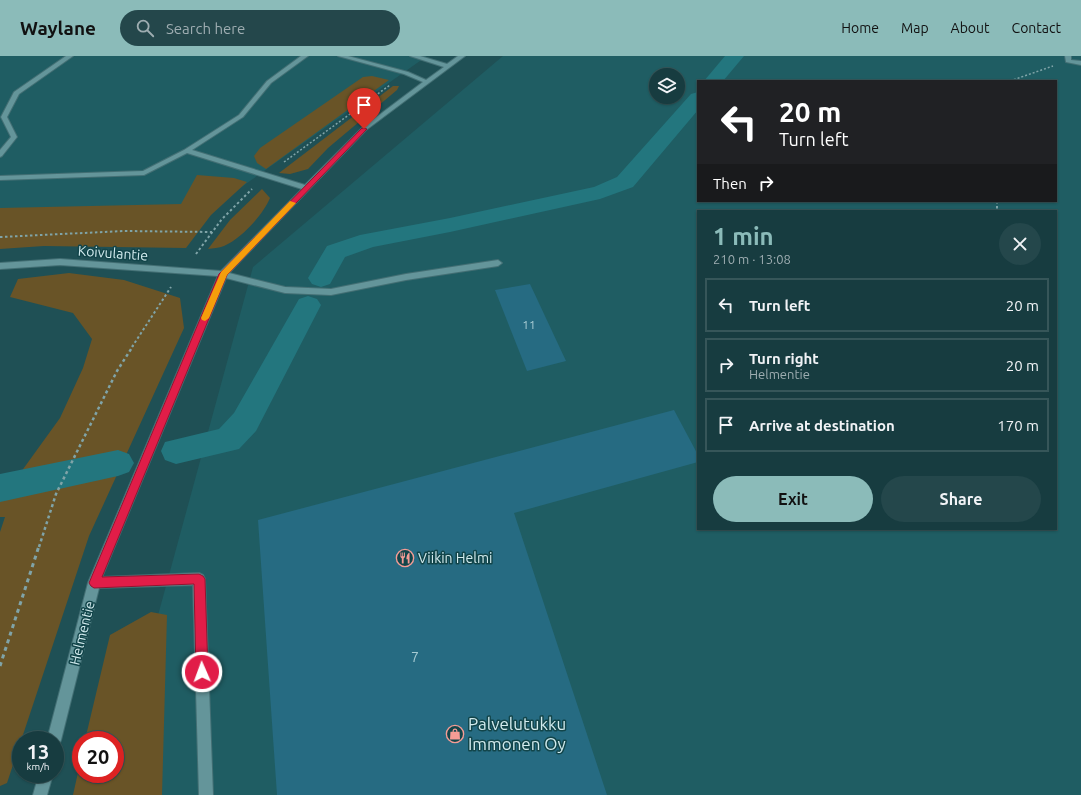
<!DOCTYPE html>
<meta charset="utf-8">
<style>
:root{--surface:#173c40;--page:#24474b;--text:#f1f3f6;--muted:#9eadb1;--line:#365659;--accent:#8bbbb9}
body{margin:0;font-family:Ubuntu,sans-serif;background:var(--page);color:var(--text);height:100vh;display:flex;flex-direction:column;font-size:15px;white-space:nowrap}
*{box-sizing:border-box;margin:0}
p{font-size:13px;color:var(--muted)}
.icon{flex:none;width:22px;height:22px;fill:none;stroke:currentColor;stroke-width:2;stroke-linecap:round;stroke-linejoin:round}
.map{position:relative;flex:1;overflow:hidden}
.panel{position:absolute;left:697px;top:154px;width:360px;height:320px;display:flex;flex-direction:column;background:var(--surface);border-radius:0px;box-shadow:0 1px 3px #0004,0 0 0 1px var(--line)}
.panel>*{flex:none}
.banner{position:absolute;left:697px;top:24px;width:360px;height:122px;border-radius:0px;box-shadow:0 1px 3px #0004,0 0 0 1px var(--line);background:#202124;color:#fff;overflow:hidden}
.buttons{position:absolute;left:649px;top:12px;display:grid;gap:8px}
.buttons a{display:grid;place-items:center;width:36px;height:36px;border-radius:50%;background:var(--surface);box-shadow:0 1px 3px #0004,0 0 0 1px var(--line);font-size:20px}
.speed{position:absolute;left:12px;top:675px;display:flex;gap:8px;font-size:20px;font-weight:700;text-align:center}
.speed>*{display:grid;place-content:center;width:52px;height:52px;border-radius:50%;background:var(--surface);box-shadow:0 1px 3px #0004,0 0 0 1px var(--line);line-height:1}
.speed small{font-size:10px;font-weight:400}
.speed .limit{border:6px solid #d22;background:#fff;color:#111}
.pin{position:absolute;display:grid;place-items:center;width:34px;height:34px;color:#fff;margin:-41px -17px;border-radius:50% 50% 50% 0;rotate:-45deg;box-shadow:0 0 4px #0007}
.pin .icon{rotate:45deg}
.me{position:absolute;width:44px;margin:-22px;rotate:358deg;stroke-linejoin:round;filter:drop-shadow(0 0 3px #0008)}
.turn{display:flex;align-items:center;gap:14px;height:84px;padding:0 16px;font-size:18px}
.turn .icon{width:52px;height:52px;stroke-width:2.5}
.turn b{display:block;font-size:28px;line-height:34px}
.then{display:flex;align-items:center;height:38px;padding:0 16px;background:#0003;gap:8px;font-size:15px}
.round{display:grid;place-items:center;flex:none;width:42px;height:42px;border-radius:21px;background:var(--page)}
.headline{display:flex;align-items:center;justify-content:space-between;height:68px;padding:0 16px}
h1{font-size:24px;font-weight:700;line-height:30px;color:var(--accent)}
.button{display:flex;gap:8px;margin-top:auto;padding:8px 16px}
.button a{flex:1;height:46px;border-radius:24px;background:var(--accent);color:#111;font-size:16px;font-weight:700;line-height:46px;text-align:center}
.button a+a{background:var(--page);color:var(--text)}
ul{padding:0;list-style:none}
li{display:flex;align-items:center;gap:12px;height:54px;margin:0 8px 6px;padding:0 8px;border:2px solid var(--line);border-radius:0px}
li div{flex:1}
li b{display:block;font-size:15px}
li em{font-style:normal}
header{display:flex;align-items:center;gap:24px;box-sizing:border-box;height:56px;padding:0 20px;background:var(--accent);color:#111}
header strong{font-size:19px}
nav{display:flex;gap:22px;margin-inline-start:auto;font-size:14px}
.search{width:280px;height:36px;background:var(--page);display:flex;align-items:center;gap:10px;box-sizing:border-box;padding:0 14px;border-radius:22px;color:var(--muted);font-size:15px}
.map>svg:first-child{display:block}
</style>
<header>
<strong>Waylane</strong>
<div class="search"><svg class="icon" aria-label="search" viewBox="0 0 24 24"><circle cx="10" cy="10" r="6"/><path d="M15 15l6 6"/></svg>Search here</div>
<nav><a>Home</a><a>Map</a><a>About</a><a>Contact</a></nav>
</header>
<div class="map">
<svg width="1081" height="739" viewBox="0 0 1081 739">
<rect width="100%" height="100%" fill="#1f5055"/>
<g fill="#1f5d63" fill-rule="evenodd">
<path d="M0 0H427L240 132 225 141 206 148 0 173Z"/>
<path d="M503 0H1081V739H111L112 728 253 211ZM656 19H678V41H656ZM698 25H1056V145H698ZM698 155H1056V473H698Z"/>
</g>
<g fill="#695427">
<path d="M372 20 389 24 266 113 257 107 254 100 260 92 363 21Z"/>
<path d="M393 30H399L397 34 328 92 308 113 290 118 279 117Z"/>
<path d="M197 119 234 122 247 126 211 159 186 192 44 190 0 193V152L181 148Z"/>
<path d="M262 133 270 142C263 159 241 183 224 190 219 192 213 192 208 193L230 164Z"/>
<path d="M69 217 124 224 180 242 184 272 89 480 7 727 0 730V476L5 461H0V419L21 416 60 362 83 312 92 283 73 257 10 241 18 223Z"/>
<path d="M151 556 167 559 162 739H73L81 703V718H115V684H85L110 579Z"/>
</g>
<g fill="none" stroke-linecap="round" stroke-linejoin="round">
<g fill="#23767e" fill-rule="evenodd">
<path d="M725 0H744L723 25H704Z"/>
<path d="M698 36V54L633 131 600 143 450 176 373 191 345 201 330 228 321 231 312 228 308 222 327 190 360 179 450 162 594 131 617 121 691 38Z"/>
<path d="M308 240 317 243 321 249 256 375 239 393 176 408 165 404 161 395 165 386 219 373 234 357 299 243Z"/>
<path d="M118 394 129 398 134 407 129 416 118 420 0 446V418Z"/>
</g>
</g>
<g fill="#266b82">
<path d="M530 228 566 305 527 315 495 234Z"/>
<path d="M674 354 698 399V406L514 457 607 739H277L258 464Z"/>
</g>
<g fill="none" stroke-linecap="round" stroke-linejoin="round">
<defs>
<g id="minor">
<path d="M66 0H73L19 38 7 61 17 81 2 100 0 101V94L11 81 1 61 14 36Z"/>
<path d="M301 0H308L271 27 243 61 192 94 305 129 362 72 423 26 404 18 338 0H348L408 16 426 24 444 11 410 0H420L447 8 458 0H465L366 74 229 217 285 231 331 233 406 218 498 204 502 207 498 210 406 224 331 239 285 237 226 222 102 521 199 517 203 519 205 523 213 739H199L193 529 99 532 61 684 59 689 55 690V684H47L88 527 218 220 60 209 0 213V207L60 203 221 215 302 133 187 97 144 119 0 124V120L143 115 184 94 239 59 267 25Z"/>
<path d="M1065 0H1071V4L1081 5V9L1066 6Z"/>
<path d="M39 718H53L47 739H33Z"/>
</g>
</defs>
<use href="#minor" stroke="#436f74" stroke-width="2"/>
<g stroke="#80a4a8" stroke-width="1.5" stroke-dasharray="2 2" stroke-linecap="butt">
<path d="M1010 25 1053 10"/>
<path d="M284 106 390 29"/>
</g>
<g stroke="#80a4a8" stroke-width="2" stroke-dasharray="2.5 2.5" stroke-linecap="butt">
<path d="M997 145V155"/>
<path d="M0 181 124 175 212 176"/>
<path d="M196 198 222 163 252 133"/>
<path d="M132 291 171 231"/>
</g>
<path stroke="#80a4a8" stroke-width="2.5" stroke-dasharray="3 3" stroke-linecap="butt" d="M39 491 56 438 117 315 133 290"/>
<path stroke="#80a4a8" stroke-width="3" stroke-dasharray="4 4" stroke-linecap="butt" d="M0 610 39 490"/>
<use href="#minor" fill="#64959a" fill-rule="evenodd"/>
</g>
<path fill="#e11d48" stroke="#92132f" d="M362 72 367 73 227 219 102 521 199 518 203 520 205 523 208 616 206 620 202 621 198 620 196 616 194 528 94 532 91 530 89 527 219 218Z"/>
<path fill="#f59e0b" d="M290 145 296 147 227 219 209 262 205 265 202 264 201 262 221 216Z"/>
<defs>
<symbol id="restaurant-ring" viewBox="-11 -11 22 22"><circle r="9.5" fill="#12454a" stroke="#f59c95" stroke-width="1.5"/><path d="M-5-6h1v4h1v-4h1v4h1v-4h1v5L-1.5 .5V6h-2V.5L-5-1ZM5-6V6H3V1.5H1.5Q1.5-4 5-6Z" fill="#f59c95"/></symbol>
<symbol id="shop-ring" viewBox="-11 -11 22 22"><circle r="9.5" fill="#12454a" stroke="#f59c95" stroke-width="1.5"/><path d="M-5-2.5h2.3a2.7 3.5 0 0 1 5.4 0H5L5.5 6h-11ZM-1.5-2.5h3a1.5 2.3 0 0 0-3 0Z" fill="#f59c95"/></symbol>
</defs>
<g fill-rule="evenodd">
<use href="#restaurant-ring" x="395" y="492" width="20" height="20"/>
<use href="#shop-ring" x="445" y="668" width="20" height="20"/>
</g>
<g text-anchor="middle" stroke-width="3" stroke-linejoin="round" paint-order="stroke">
<g font-size="12" fill="#a7cbd3">
<text x="529" y="273">11</text>
</g>
<g font-size="14" fill="#d2ebee" stroke="#12454a">
<text transform="translate(113 197) rotate(4)" y="5">Koivulantie</text>
<text transform="translate(82 577) rotate(-76)" y="5">Helmentie</text>
</g>
<g font-size="14" fill="#d2ebee" stroke="#12454a" text-anchor="start">
<text x="418" y="507">Viikin Helmi</text>
</g>
<g font-size="14" fill="#a7cbd3">
<text x="415" y="606">7</text>
</g>
<g font-size="17" fill="#d2ebee" stroke="#12454a" text-anchor="start">
<text x="468" y="674">Palvelutukku<tspan x="468" dy="20">Immonen Oy</tspan></text>
</g>
</g>
</svg>
<div class="buttons">
<a><svg class="icon" aria-label="layers" viewBox="0 0 24 24"><path d="M12 4l9 5-9 5-9-5zM3 14l9 5 9-5"/></svg></a>
</div>
<div class="speed"><div>13<small>km/h</small></div><div class="limit">20</div></div>
<div class="pin" style="left:364px;top:73px;background:#d93025"><svg class="icon" aria-label="arrive" viewBox="0 0 24 24"><path d="M6 21V4h12l-3 4 3 4H6"/></svg></div>
<svg class="me" style="left:202px;top:616px" viewBox="-20 -20 40 40"><circle r="17" fill="#e11d48" stroke="#fff" stroke-width="3"/><path d="M0-11L8 9 0 5-8 9z" fill="#fff"/></svg>
<div class="banner">
<div class="turn"><svg class="icon" aria-label="left" viewBox="0 0 24 24"><path d="M17 20v-9H6M10 6l-5 5 5 5"/></svg><div><b>20 m</b>Turn left</div></div>
<div class="then">Then<svg class="icon" aria-label="right" viewBox="0 0 24 24"><path d="M7 20v-9h11M14 6l5 5-5 5"/></svg></div>
</div>
<section class="panel">
<div class="headline"><div><h1>1 min</h1><p>210 m · 13:08</p></div><a class="round"><svg class="icon" aria-label="close" viewBox="0 0 24 24"><path d="M6 6l12 12M18 6L6 18"/></svg></a></div>
<ul>
<li><svg class="icon" aria-label="left" viewBox="0 0 24 24"><path d="M17 20v-9H6M10 6l-5 5 5 5"/></svg><div><b>Turn left</b></div><em>20 m</em></li>
<li><svg class="icon" aria-label="right" viewBox="0 0 24 24"><path d="M7 20v-9h11M14 6l5 5-5 5"/></svg><div><b>Turn right</b><p>Helmentie</p></div><em>20 m</em></li>
<li><svg class="icon" aria-label="arrive" viewBox="0 0 24 24"><path d="M6 21V4h12l-3 4 3 4H6"/></svg><div><b>Arrive at destination</b></div><em>170 m</em></li>
</ul>
<div class="button"><a>Exit</a><a>Share</a></div>
</section>
</div>
